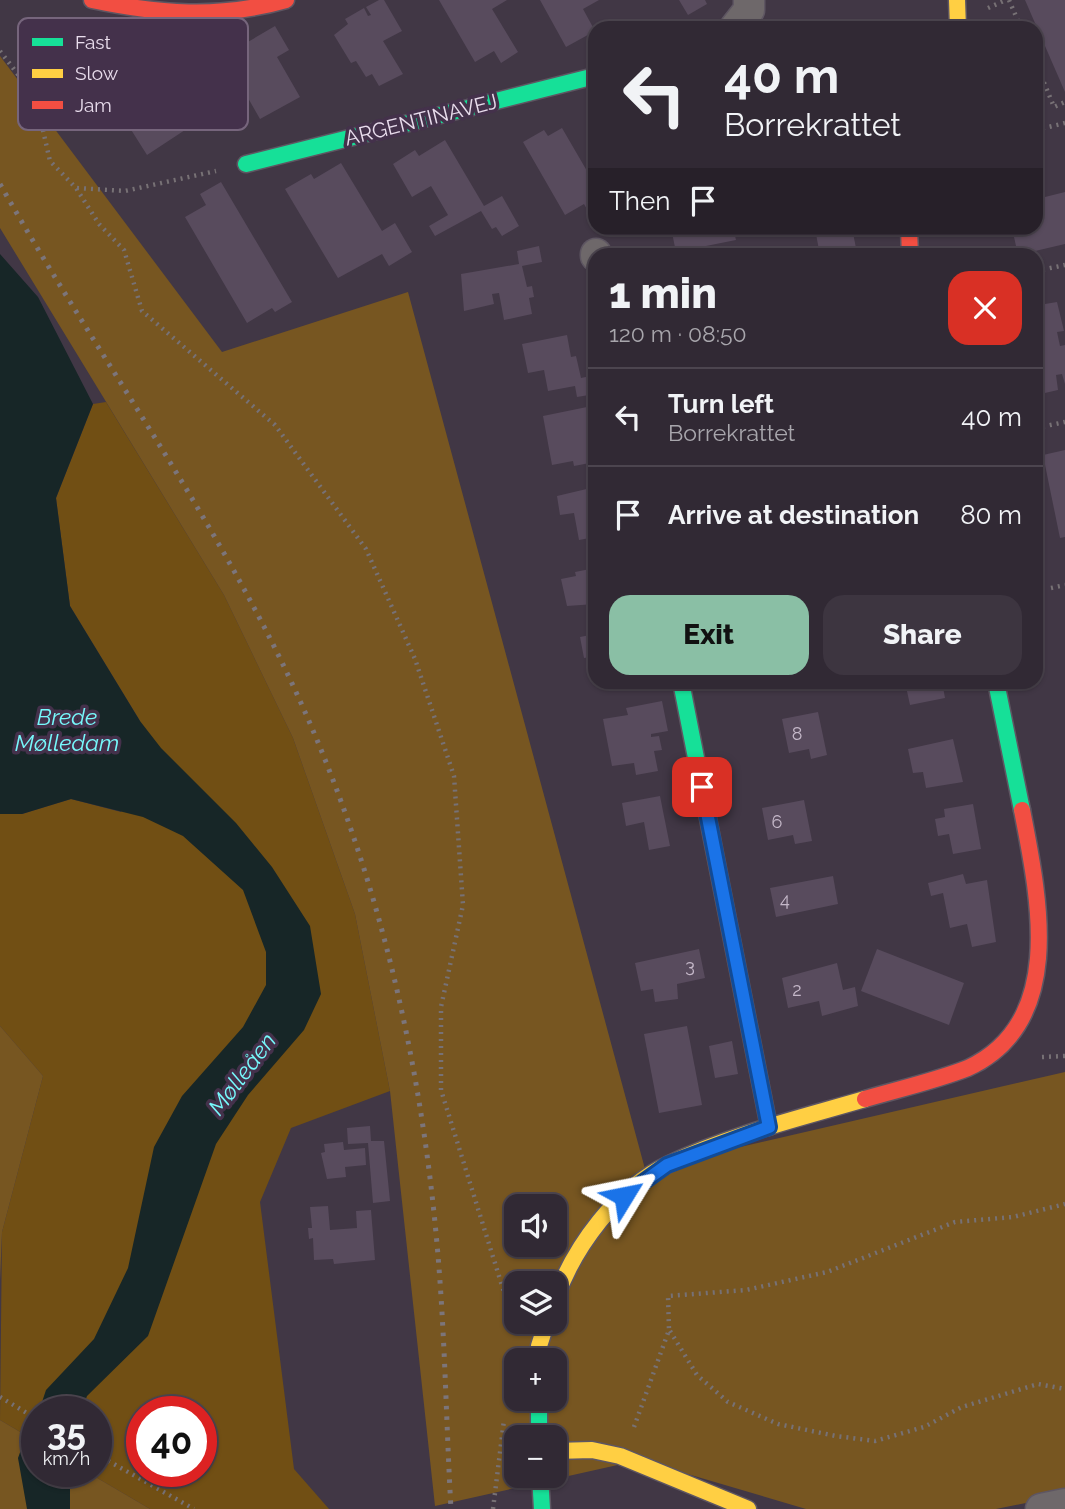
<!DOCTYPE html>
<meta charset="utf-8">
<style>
:root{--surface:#312934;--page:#3d3540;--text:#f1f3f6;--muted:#a8a6ac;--line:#4c454f;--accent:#8abfa5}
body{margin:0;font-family:Raleway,sans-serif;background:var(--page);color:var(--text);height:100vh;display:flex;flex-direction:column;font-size:26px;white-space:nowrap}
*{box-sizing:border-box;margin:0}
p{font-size:23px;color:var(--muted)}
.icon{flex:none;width:38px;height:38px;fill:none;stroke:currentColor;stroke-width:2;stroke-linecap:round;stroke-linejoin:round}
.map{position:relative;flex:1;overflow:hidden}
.drawer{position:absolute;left:588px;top:248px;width:455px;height:441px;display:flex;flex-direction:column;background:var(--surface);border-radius:21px;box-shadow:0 2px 5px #0004,0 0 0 2px var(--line)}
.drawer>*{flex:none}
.banner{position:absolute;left:588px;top:21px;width:455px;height:214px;border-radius:21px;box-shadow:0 2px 5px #0004,0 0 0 2px var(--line);background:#312934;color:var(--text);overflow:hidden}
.fabs{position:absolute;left:504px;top:1194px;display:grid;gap:14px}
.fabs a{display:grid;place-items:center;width:63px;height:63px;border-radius:14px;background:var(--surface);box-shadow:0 2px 5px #0004,0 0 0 2px var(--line);font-size:35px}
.speed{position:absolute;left:21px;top:1396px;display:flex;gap:14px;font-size:35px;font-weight:700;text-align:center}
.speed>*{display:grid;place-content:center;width:91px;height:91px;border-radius:50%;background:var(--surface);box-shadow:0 2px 5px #0004,0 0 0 2px var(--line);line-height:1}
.speed small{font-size:18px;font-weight:400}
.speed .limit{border:10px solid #d22;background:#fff;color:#111}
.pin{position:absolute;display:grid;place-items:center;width:60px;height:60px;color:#fff;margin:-30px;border-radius:14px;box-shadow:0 4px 10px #0006}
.me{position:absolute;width:77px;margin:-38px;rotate:55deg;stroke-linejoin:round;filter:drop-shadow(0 0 5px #0008)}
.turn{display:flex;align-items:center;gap:24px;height:147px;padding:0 21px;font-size:32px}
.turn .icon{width:91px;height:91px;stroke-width:2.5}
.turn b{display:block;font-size:49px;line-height:60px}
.then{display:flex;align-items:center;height:66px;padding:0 21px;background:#0003;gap:14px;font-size:26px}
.round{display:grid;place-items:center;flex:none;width:74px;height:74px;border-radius:21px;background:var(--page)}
.summary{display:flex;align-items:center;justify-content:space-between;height:119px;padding:0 21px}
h1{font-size:42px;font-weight:800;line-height:52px}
.cta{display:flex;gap:14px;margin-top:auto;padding:14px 21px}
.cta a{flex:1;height:80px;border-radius:21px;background:var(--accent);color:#111;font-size:28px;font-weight:800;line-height:80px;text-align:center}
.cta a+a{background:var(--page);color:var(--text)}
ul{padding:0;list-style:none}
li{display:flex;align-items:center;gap:21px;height:98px;padding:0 21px;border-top:2px solid var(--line)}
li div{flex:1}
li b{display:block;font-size:26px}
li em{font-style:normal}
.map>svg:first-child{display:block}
</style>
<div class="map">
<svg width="1065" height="1509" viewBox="0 0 1065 1509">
<rect width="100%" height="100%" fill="#413745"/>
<path fill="#714f14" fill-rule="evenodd" d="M106 402 224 595 293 738 355 914 390 1091 291 1128 260 1202 294 1469 329 1509H150L87 1472H96V1412H37V1442L0 1420 2 1232 43 1076 0 1026V814H22L71 799 121 812 140 721 70 606 56 498 93 404ZM142 1412H201V1472H142Z"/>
<g fill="#775621" fill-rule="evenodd">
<path d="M0 56 222 352 408 292 645 1169 1065 1072V1495L996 1509H806L640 1460 435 1506 390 1091 355 914 293 738 224 595 0 228ZM516 1206H555V1244H516ZM516 1283H555V1321H516ZM516 1360H555V1398H516ZM516 1437H555V1475H516Z"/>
<path d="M0 1026 43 1076 2 1232 0 1281Z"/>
<path d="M0 1420 37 1442V1472H87L150 1509H0Z"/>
</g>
<g fill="#172627">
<path d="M0 254 38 297 93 404 56 498 70 606 140 721 161 748 236 823 272 867 310 926 321 994 304 1030 248 1095 216 1144 148 1336 87 1396 81 1412 39 1411 46 1390 94 1339 128 1268 154 1147 182 1096 243 1027 266 985V952L243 890 183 836 143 817 71 799 22 814H0Z"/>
<path d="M30 1425 37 1430V1472H70V1509H27L18 1458Z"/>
</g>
<g fill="#584b5d">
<path d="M379 0H384L402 31 383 41 403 74 379 86 372 74 366 77 356 61 351 63 334 35 348 24 345 19 364 8 368 16 371 15 366 7Z"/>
<path d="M439 0H507L492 9 518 52 501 63 494 51 475 62Z"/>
<path d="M540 0H599L583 9 595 31 566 47Z"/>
<path d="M679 0H705L707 4 688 15Z"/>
<path d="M1025 0H1065V92Z"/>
<path d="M275 26 289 50 277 57 300 97 260 119 224 56Z"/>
<path d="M127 40 147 75 151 72 185 130 147 155 84 55 107 42 111 49Z"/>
<path d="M562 128 587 171 595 166 593 220 584 204 565 215 523 142 544 130 548 136Z"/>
<path d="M445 140 484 206 502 196 519 226 502 236 496 227 492 229 481 211 435 236 429 226 448 215 431 186 412 197 393 164 415 150 419 156Z"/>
<path d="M341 163 382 231 395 223 412 252 389 266 382 254 338 278 285 189 311 174 314 179Z"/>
<path d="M221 182 292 302 275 312 272 308 247 323 185 217 206 205 200 194Z"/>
<path d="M1044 192 1045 197 1065 192V244L1018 255 1012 228H1036V194Z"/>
<path d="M671 228H733L736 240 676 252Z"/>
<path d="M815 228H852L857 253 820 256Z"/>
<path d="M539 246 542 262 522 266 527 287 532 286 534 297 529 298 532 314 504 320 499 293 492 294 494 304 464 311 461 274 519 264 517 251Z"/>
<path d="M1036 296 1039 305 1057 302 1064 331 1057 332 1060 346 1065 345V384L1062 374 1056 375 1058 390 1036 395Z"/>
<path d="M567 335 571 357 576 356 581 378 595 375V394L577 397 575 386 548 391 544 370 528 373 522 344Z"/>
<path d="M587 407 595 462 574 466 573 461 552 465 543 416Z"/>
<path d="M1065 450V537L1060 538 1043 455Z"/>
<path d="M595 487V537L579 540 574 513 560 515 557 496Z"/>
<path d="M595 568V604L567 606 561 579 576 576 575 572Z"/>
<path d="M595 634V669H594L591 657 584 658 580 637Z"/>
<path d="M905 682H942L945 698 910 705Z"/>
<path d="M662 701 668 731 651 734V737L659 736 662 750 654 751 658 771 636 775 634 763 612 766 603 719 628 715 626 708Z"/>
<path d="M818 712 827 755 811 759 809 749 789 753 782 719Z"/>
<path d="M953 739 963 782 926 788 923 772 913 773 908 749Z"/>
<path d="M660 796 670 846 649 850 644 822 626 826 622 803Z"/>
<path d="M804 800 812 841 795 844 793 835 768 840 762 808Z"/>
<path d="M973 804 981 849 953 854 949 834 938 836 935 819 945 817 944 809Z"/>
<path d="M963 874 966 884 987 880 996 942 972 947 967 924 950 928 943 893 931 896 928 883Z"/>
<path d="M833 876 838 904 776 917 770 888Z"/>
<path d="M699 949 705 978 677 984 678 999 655 1002 653 989 641 991 635 963Z"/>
<path d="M877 949 964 983 949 1025 861 991Z"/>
<path d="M837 963 843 990 855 987 858 1006 822 1016 819 1001 788 1008 782 978Z"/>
<path d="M687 1026 702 1105 659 1113 644 1034Z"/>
<path d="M732 1041 738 1074 715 1078 709 1046Z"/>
<path d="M370 1126 371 1141H384L390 1201 373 1203 368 1143 348 1144 347 1128Z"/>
<path d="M343 1142 344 1150 365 1148 366 1165 345 1167 346 1177 327 1179 321 1153 325 1152 324 1144Z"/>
<path d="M328 1206 330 1230 357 1228 356 1211 371 1210 375 1260 334 1264 333 1259 314 1260 313 1238 309 1239 308 1228H312L310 1207Z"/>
</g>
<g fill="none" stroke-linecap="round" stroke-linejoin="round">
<defs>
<g id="street">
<path d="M735 28 749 10V0"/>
<path d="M596 254V256"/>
<path d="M1041 1509 1065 1504"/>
</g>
<g id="fast">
<path d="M246 164 595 76"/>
<path d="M681 682 769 1127"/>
<path d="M996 682 1022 810"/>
<path d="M539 1398V1437"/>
<path d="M540 1475 542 1509"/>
</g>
<g id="slow">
<path d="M957 0 958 28"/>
<path d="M555 1300C574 1247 616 1189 669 1164 730 1135 800 1118 865 1099"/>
<path d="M539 1360V1346L547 1321"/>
<path d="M555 1451 592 1450 620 1456 748 1509"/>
</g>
<g id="jam">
<path d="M92 0C158 14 220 19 286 0"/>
<path d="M909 228 910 256"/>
<path d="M865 1099C899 1089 935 1081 968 1068 1065 1023 1040 902 1022 810"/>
</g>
</defs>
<use href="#street" stroke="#5e5662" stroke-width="33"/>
<use href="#fast" stroke="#5e5662" stroke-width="19"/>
<use href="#slow" stroke="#5e5662" stroke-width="19"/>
<use href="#jam" stroke="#5e5662" stroke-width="19"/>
<g stroke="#777175" stroke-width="4.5" stroke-dasharray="2 5" stroke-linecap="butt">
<path d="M1009 0 1021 28"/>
<path d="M988 8 1006 0"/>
<path d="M0 51 23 81 39 113 50 161 76 188 99 224 124 250 142 311 275 425 366 549 415 659 454 776 463 905 441 1007V1090L513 1321"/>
<path d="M1036 63 1054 107 1065 102"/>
<path d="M1036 130 1065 123"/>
<path d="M77 188 125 191 216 171"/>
<path d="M1036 271 1065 265"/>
<path d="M1036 428 1065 422"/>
<path d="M1051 588 1065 585"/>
<path d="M1042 1057 1065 1056"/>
<path d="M670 1331 697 1375 728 1402 778 1424 836 1436 875 1441 924 1427 962 1407 1038 1384 1065 1389"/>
<path d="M0 1397 37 1419"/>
<path d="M634 1427 669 1330 668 1296 746 1290 827 1272 955 1222 1013 1217 1065 1204"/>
<path d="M96 1454 194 1509"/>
<path d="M493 1509 504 1420"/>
</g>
<use href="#street" stroke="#6e686a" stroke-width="30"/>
<use href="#fast" stroke="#16e098" stroke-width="16"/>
<use href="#slow" stroke="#ffcf43" stroke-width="16"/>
<use href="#jam" stroke="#f24e42" stroke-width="16"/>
<path stroke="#7c757a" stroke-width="5" stroke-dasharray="3.5 7" stroke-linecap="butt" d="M0 184C96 354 214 514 296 692 376 866 420 1053 437 1244 445 1332 446 1421 451 1509"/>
</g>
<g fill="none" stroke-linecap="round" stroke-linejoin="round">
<defs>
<path id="route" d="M624 1196 667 1165 769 1127 702 787"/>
</defs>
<use href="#route" stroke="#114b97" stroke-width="18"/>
<use href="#route" stroke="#1a73e8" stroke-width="12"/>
</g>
<g text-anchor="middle" stroke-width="7" stroke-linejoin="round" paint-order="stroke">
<g font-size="18" fill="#c5b8c9">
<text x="797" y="740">8</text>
<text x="777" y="828">6</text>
<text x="785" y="906">4</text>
<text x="690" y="972">3</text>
<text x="797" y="996">2</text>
</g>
<g font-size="21" fill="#e9dded" stroke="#44314b">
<text transform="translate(421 120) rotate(-14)" y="7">ARGENTINAVEJ</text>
</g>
<g font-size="23" font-style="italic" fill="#77f9fc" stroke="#44314b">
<text x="67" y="725">Brede<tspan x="67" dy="26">Mølledam</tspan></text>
<text transform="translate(242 1074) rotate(-53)" y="8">Mølleåen</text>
</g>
</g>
<rect x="18" y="18" width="230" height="112" rx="10" fill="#44314b" stroke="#76657c" stroke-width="2"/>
<rect x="32" y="38" width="31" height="8" fill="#16e098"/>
<rect x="32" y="69" width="31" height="9" fill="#ffcf43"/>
<rect x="32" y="101" width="31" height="8" fill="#f24e42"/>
<g font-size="19" fill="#e9dded">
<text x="75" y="49">Fast</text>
<text x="75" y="80">Slow</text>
<text x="75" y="112">Jam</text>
</g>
</svg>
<div class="fabs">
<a><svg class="icon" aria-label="sound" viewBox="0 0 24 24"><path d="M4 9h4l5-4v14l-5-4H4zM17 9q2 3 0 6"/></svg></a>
<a><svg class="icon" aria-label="layers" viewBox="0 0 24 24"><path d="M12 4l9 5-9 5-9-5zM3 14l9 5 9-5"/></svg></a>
<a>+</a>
<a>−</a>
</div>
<div class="speed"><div>35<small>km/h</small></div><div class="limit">40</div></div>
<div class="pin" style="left:702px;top:787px;background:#d93025"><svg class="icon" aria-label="arrive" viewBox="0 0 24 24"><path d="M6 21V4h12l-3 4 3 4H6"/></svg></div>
<svg class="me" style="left:624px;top:1196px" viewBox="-20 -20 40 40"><path d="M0-17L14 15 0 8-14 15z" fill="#1a73e8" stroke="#fff" stroke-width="4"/></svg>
<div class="banner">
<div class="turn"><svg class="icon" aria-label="left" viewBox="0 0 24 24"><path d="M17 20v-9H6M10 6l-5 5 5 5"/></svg><div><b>40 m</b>Borrekrattet</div></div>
<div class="then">Then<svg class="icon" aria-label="arrive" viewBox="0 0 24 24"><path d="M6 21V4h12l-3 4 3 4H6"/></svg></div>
</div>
<section class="drawer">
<div class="summary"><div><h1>1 min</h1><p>120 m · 08:50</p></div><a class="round" style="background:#d93025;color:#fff"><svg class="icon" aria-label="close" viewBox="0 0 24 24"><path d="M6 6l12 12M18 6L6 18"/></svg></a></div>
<ul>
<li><svg class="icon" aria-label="left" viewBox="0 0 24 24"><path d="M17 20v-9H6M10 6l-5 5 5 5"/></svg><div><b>Turn left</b><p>Borrekrattet</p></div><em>40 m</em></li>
<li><svg class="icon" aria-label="arrive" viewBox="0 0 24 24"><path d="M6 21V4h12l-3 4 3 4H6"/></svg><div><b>Arrive at destination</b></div><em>80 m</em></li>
</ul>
<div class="cta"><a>Exit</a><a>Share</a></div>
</section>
</div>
